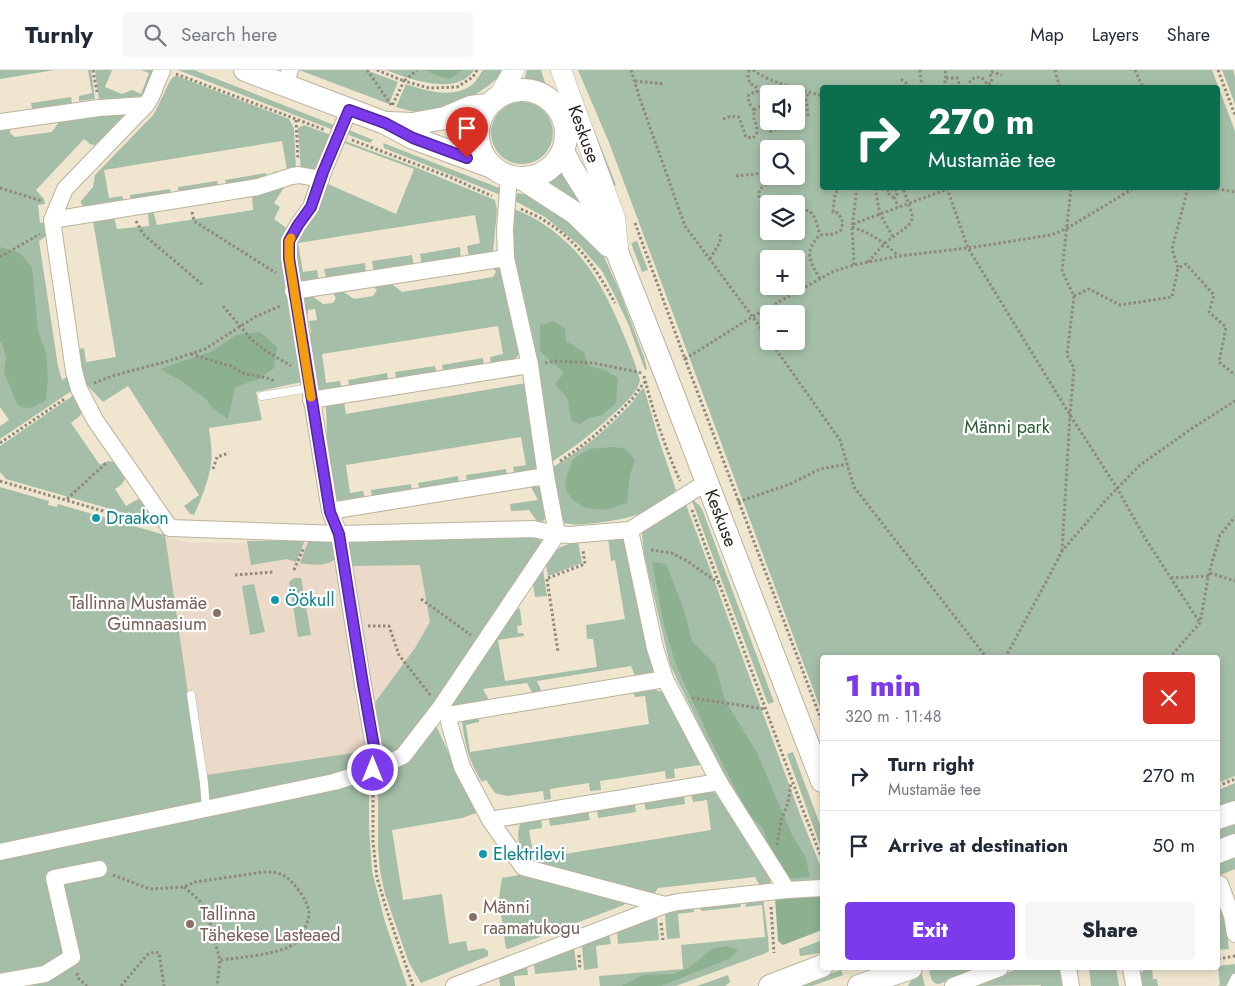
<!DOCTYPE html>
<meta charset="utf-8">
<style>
:root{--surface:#fff;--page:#f6f6f7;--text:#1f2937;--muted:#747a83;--line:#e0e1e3;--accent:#7c3aed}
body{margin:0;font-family:Jost,sans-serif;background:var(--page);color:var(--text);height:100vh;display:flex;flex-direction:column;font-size:19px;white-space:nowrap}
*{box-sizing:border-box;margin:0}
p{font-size:16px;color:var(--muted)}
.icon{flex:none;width:28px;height:28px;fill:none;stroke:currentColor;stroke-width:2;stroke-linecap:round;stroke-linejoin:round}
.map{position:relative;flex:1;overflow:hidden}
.details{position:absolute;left:820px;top:585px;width:400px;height:315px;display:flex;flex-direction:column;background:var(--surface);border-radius:5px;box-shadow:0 2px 8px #0003}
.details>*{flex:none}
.guide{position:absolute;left:820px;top:15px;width:400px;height:105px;border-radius:5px;box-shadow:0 2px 8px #0003;background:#0b6e4f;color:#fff;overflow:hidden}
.fabs{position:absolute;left:760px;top:15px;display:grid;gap:10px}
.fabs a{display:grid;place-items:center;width:45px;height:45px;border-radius:5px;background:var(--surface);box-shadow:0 2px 8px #0003;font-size:25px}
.pin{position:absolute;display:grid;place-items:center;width:42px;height:42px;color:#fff;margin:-51px -21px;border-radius:50% 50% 50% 0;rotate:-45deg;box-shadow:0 0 5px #0007}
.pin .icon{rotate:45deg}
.me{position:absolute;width:55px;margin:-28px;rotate:0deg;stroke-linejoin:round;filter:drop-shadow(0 0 4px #0008)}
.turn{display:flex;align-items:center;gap:18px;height:105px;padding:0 25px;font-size:22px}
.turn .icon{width:65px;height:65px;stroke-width:2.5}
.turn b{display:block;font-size:35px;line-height:42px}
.round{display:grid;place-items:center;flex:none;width:52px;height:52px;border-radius:5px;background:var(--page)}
.head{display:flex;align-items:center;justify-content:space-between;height:85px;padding:0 25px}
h1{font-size:30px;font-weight:800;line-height:38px;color:var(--accent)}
.action{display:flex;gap:10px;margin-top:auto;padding:10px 25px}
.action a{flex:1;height:58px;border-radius:5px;background:var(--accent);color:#fff;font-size:20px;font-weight:800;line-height:58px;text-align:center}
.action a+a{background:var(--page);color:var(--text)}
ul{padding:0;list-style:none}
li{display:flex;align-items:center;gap:15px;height:70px;padding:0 25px;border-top:1px solid var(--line)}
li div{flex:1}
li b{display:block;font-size:19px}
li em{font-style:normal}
header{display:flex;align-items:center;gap:30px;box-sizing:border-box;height:70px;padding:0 25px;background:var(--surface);border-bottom:1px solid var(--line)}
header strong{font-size:24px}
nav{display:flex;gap:28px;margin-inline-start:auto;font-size:18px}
.search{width:350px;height:45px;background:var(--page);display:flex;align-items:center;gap:12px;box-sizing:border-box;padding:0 18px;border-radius:5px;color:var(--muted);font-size:19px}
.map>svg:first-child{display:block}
</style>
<header>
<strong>Turnly</strong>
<div class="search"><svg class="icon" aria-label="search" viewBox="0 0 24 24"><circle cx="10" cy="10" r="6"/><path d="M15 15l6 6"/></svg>Search here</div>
<nav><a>Map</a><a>Layers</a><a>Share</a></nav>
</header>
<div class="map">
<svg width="1235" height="916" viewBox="0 0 1235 916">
<rect width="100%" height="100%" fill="#f0e6d0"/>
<path fill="#ebdac9" d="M0 427 191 473H424L446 613 397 678 359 695 0 772Z"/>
<g fill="#a4bea7" fill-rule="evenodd">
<path d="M0 0H55L0 9Z"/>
<path d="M88 0H91L95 29 79 31V26L92 23Z"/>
<path d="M95 0H112L105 17 122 24 132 20 141 24 149 3 141 0H155L144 26 99 30Z"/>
<path d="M178 0H194L334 55V58L331 59Z"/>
<path d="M299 0H366L398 12 389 34Z"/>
<path d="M386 0H474C457 27 409 9 386 0Z"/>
<path d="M483 0H502L499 7 488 16 467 30 430 43 411 41 396 37 406 14C426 21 456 30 474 13 477 10 480 4 483 0Z"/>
<path d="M527 0H541L546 16 534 12 524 11Z"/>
<path d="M578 0H1212L1235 61V706L1218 713V588H822V643L610 75ZM822 18H1218V118H822ZM769 24H796V51H769ZM769 79H796V106H769ZM769 134H796V161H769ZM769 189H796V216H769ZM769 244H796V271H769Z"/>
<path d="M1222 0H1233L1235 7V34Z"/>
<path d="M177 6 289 49 294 58 296 100 274 108 273 102 287 100 282 71 104 100 109 128 122 126 124 131 89 136H84L81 134V131L93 117 95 105 154 44 169 13 173 7Z"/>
<path d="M71 27 72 33 32 39 31 33Z"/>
<path d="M581 27 616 115 610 117Z"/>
<circle cx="522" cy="63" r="31"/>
<path d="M124 43 126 46 97 76 90 74 84 69 36 120 44 129 45 134 38 135 40 153 48 152 49 164 39 171 58 296 62 310 69 306 73 320 0 369V356L9 350 0 337V57L11 58 10 63 15 67 52 62 61 49Z"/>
<path d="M304 55 331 65 317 101H301L298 58Z"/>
<path d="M349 60 373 70 370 73 349 65Z"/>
<path d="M345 71 415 97 495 130 497 140 493 182 469 188 467 176 480 173 475 145 298 173 303 202 317 200 319 213C308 213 302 214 296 204L297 169 322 131 328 114 396 144 414 99 344 73Z"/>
<path d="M383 73 502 119 503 126 384 78Z"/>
<path d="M563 98 589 143 546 114V110Z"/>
<path d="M266 103V111L227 118 225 110Z"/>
<path d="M217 111 219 119 179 125 178 117Z"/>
<path d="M287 113 274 133 280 137 274 149 289 160 303 312 297 313 256 322 262 350 209 358C210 369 213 382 211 393 209 410 201 430 194 445L190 444 184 436 199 425 128 316 103 332 85 313 82 302 78 279 84 278 86 292 116 287 93 151 114 147 117 159 149 156 148 141H153L157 155 253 140 252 125Z"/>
<path d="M170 119 172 127 132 134 130 125Z"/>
<path d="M518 123 532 126 548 133 601 180 620 222 644 287 647 299 645 300 629 256 616 228 602 201 579 175 545 147 513 130 515 126Z"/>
<path d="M512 138C521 142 531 146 539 151 582 179 600 210 620 256 627 273 635 291 640 310 638 320 630 328 623 335 600 357 577 376 550 393L510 178Z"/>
<path d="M637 171 648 200 642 202 631 173Z"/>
<path d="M460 177 461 190 422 196 420 184Z"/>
<path d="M412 185 414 197 374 204 372 191Z"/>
<path d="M365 193 366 205 327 212 324 199Z"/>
<path d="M500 193 520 282C515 293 503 293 491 296L490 287 503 284 498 256 322 284 326 313 340 311 342 321 324 322 317 319 305 264 311 263 309 251 317 250 315 239 308 240V244H303L302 228 312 226 323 234 333 233 336 228 333 223 342 221 354 229 373 226 377 220 374 217V215L389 212 402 222 493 207 496 202 492 197Z"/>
<path d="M483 288 484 298 444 304 442 295Z"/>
<path d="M435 296 437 305 397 312 395 302Z"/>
<path d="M387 303 389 313 350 320 348 310Z"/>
<path d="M526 313 539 396 536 400 515 405 513 397 526 395 521 367 346 395 350 423 363 421 365 429 341 433 337 431 333 426 328 399 326 336 344 332 346 344Z"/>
<path d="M644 318 658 367 676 420C656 444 626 449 596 453 585 454 576 456 565 453L561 449 551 398C577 383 602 364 623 342 627 338 631 334 634 330 637 326 639 321 644 318Z"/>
<path d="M74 325 82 341 80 346 71 353 100 395 108 391 115 392C124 405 131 409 115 419L126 436 138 429 147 436 158 451 156 452 152 451 6 409 0 402V376Z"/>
<path d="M506 399 507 406 467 412 466 405Z"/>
<path d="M458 406 459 414 420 420 418 413Z"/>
<path d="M411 414 412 421 372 427 371 420Z"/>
<path d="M530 415 540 417 543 421 546 447 543 451 539 454 529 440 511 441 510 434 538 430Z"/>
<path d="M0 417 49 431 48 435 57 437 58 434 165 465 200 706 366 681 369 696 336 706 0 776Z"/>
<path d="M692 431H694L699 435 702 439 774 632 768 634Z"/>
<path d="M685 432 710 499 801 747 822 800V812L792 813 740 733 708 673 670 595 644 484 642 465 644 460Z"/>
<path d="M533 466 542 471 543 474 401 683 387 687 382 683 375 637 376 631 415 578 430 552 420 495 352 496 346 469Z"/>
<path d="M608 468 623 469 627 472 654 599 651 604 636 608 631 596 537 611 542 622 533 624 527 613 483 619 490 632 453 637 452 632 517 539 519 538 520 540 522 555 517 556 518 563H523L524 566 498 570 505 611 597 597 593 569H587L586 555 625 549 615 490 611 491Z"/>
<path d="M309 469 333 472 336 488C328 497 311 495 300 493Z"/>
<path d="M305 470 296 492 287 489 251 495 247 471Z"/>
<path d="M578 472 582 493 548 506 546 495C559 476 557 477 578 472Z"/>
<path d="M543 499 547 526 535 527 533 514Z"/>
<path d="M294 508H301L311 565 298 567 289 512Z"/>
<path d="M254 514 265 562 250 565 242 516Z"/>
<path d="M647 620H655L663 622 706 694 674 699 675 708 666 709 665 701 600 711 601 720 590 721 589 713 550 719 551 729 544 730 543 721 507 726 495 723 486 710 482 712C469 692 465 675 462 652L464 650 479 647V652L466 655 470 682 649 654 645 626 635 627 633 621Z"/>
<path d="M435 653 476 743 462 748 392 760 403 830 442 824 449 874 466 871 468 881 484 878 488 881V886L421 913 409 893 385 824 380 801 378 777V719L382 705 406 693Z"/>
<path d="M793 682 822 760V781L787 684Z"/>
<path d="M369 707V756L372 801 385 852 407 916H31L25 900 0 909V788Z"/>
<path d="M1235 713V731L1218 738V720Z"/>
<path d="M710 721 722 725 772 807 769 815 761 818 755 807 658 818 652 827 526 790C519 779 516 767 520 754L525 752 541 748 542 758 529 760 534 789 711 760 707 730 693 732 691 724Z"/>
<path d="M684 725 685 734 646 740 644 732Z"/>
<path d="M635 734 636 742 598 748 597 739Z"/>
<path d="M588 741 590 750 550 756 549 747Z"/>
<path d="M1235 752V765L1218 772V759Z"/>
<path d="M1235 786V799L1218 806V793Z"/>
<path d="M529 803 625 832 624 835 508 879 506 878 505 873 499 828 502 808Z"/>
<path d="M763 828 768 867 769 881 766 883 676 916H600L599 906 683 899 681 875 765 867 762 835 746 837 745 829Z"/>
<path d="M740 829 741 837 701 841 700 834Z"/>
<path d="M1218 834C1227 842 1227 867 1229 879L1218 880Z"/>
<path d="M693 835 694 842 678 844 680 868 667 869 665 845 678 837Z"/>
<path d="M657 846 659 870 618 874 617 862Z"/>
<path d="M609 864 611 874 596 876 598 898 584 900 582 876Z"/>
<path d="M822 870V883L800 886 799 879Z"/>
<path d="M574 878 577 900 535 904 534 893Z"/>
<path d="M1235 894V906L1232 904 1226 916H1217L1220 915 1218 896Z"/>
<path d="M527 896 528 905 514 906 515 916H500L499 906Z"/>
<path d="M939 898H983L939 914C931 914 931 907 929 901Z"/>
<path d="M1020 898H1057L1062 904 1064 916H1041V915L971 916Z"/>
<path d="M1089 898H1116L1119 916H1091Z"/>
<path d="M1146 898H1152L1153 909H1157L1158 916H1141L1139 905Z"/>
<path d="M841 900 843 905 812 916H797Z"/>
<path d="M922 904 925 916H908C911 909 915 906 922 904Z"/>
<path d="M728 905 730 912 725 916H697Z"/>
</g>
<g fill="#8db091">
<path d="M426 0H463L449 9 435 5Z"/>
<path d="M0 177 20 183 32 197 38 261 46 282 48 308 46 330 33 337 24 338 19 336 15 329 4 302 6 288 2 273 0 272Z"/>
<path d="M553 251 565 259 566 271 584 282 589 296 605 300 618 308 616 333 602 345 589 348 580 354 572 351 567 328 555 314 564 303 540 281V255Z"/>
<path d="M260 262 277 277 274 298 259 309 235 317 228 349 212 338 206 329 183 312 160 299 213 281 236 265Z"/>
<path d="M612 377 624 378 635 390 630 404 627 433 604 440 585 438 572 429 566 420 565 410 573 389 589 379Z"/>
<path d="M652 492 666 494 684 540 692 571 715 595 725 630 757 683 792 765 805 786 810 807 788 809 770 782 763 758 749 745 710 669 676 595 664 555Z"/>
<path d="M822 824V860L783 875 778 871 775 828Z"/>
<path d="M727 876 738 880 731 888 661 916H621L643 905 674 904 689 898 712 879Z"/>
</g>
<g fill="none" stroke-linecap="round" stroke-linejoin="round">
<defs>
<g id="service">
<path d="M262 326 309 318"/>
<path d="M191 625 204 713 206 739"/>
<path d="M1231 916 1235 908"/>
</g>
<g id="minor">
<path d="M162 0 151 27 146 35 65 119 52 150 74 301 79 319 95 350 170 458 339 464 533 459 557 464 570 465 630 460 707 412"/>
<path d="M285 15 290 0"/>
<path d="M349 40 323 102 311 137 298 155 289 171V188L330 441 339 464 363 615 375 682 373 700"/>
<path d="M0 52 99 38 146 35"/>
<path d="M52 150 258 117 292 106 299 105 321 109"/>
<path d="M293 221 506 188"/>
<path d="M311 330 530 295"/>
<path d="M330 441 546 406"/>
<path d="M630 460 655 578 665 609 719 712 787 820"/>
<path d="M490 750 719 712"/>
<path d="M0 782 334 712 373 700 403 686 440 638 557 464 546 406 530 295 506 188 505 159 509 106"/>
<path d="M1218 815 1220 814 1232 846 1235 864"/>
<path d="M665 835 523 797 490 750 462 697 450 656 448 645 665 609"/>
<path d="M1068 898 1071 916"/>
<path d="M1131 898 1134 916"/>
<path d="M0 912 45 904 72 887 54 808 99 799"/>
<path d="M454 916 665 835 678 832 787 820 822 818"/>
<path d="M953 916 1000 898"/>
</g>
<g id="tertiary">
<path d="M561 0 615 148 618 177"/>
<path d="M500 24 514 0"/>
</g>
<g id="secondary">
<path d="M245 0 385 53 413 68 492 97"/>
<circle cx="522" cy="64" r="44"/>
<path d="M389 53 412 54 445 48 471 37 488 35"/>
<path d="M563 81 571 97 589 126 608 159 663 298 822 711"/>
<path d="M521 108 575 143 609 176"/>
<path d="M1218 748 1235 742"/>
<path d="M1218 782 1235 775"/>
<path d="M770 916 822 896"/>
<path d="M859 916 911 898"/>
</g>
</defs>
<use href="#service" stroke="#bbb29d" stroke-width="9"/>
<use href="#minor" stroke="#bbb29d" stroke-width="18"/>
<use href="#tertiary" stroke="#bbb29d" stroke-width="21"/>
<use href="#secondary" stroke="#bbb29d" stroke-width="24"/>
<g stroke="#90897a" stroke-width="3" stroke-dasharray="2.5 2.5" stroke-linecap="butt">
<path d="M93 0 97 22"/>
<path d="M367 0 392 36 404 11 429 18 457 17 473 7 477 0"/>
<path d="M377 0 404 11 417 0"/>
<path d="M631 0 640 29 685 156 769 269"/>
<path d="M749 0 748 7 750 14 754 15 757 18V22L749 24C747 30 750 35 754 40"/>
<path d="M753 0C773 14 799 19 822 26"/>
<path d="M920 0 922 18"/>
<path d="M1055 0 1060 18"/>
<path d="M1135 0 1143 18"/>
<path d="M1218 0 1235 45"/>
<path d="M176 4 325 60"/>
<path d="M946 8H957L959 11 958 18"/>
<path d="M901 9 912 18"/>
<path d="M635 11 665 14"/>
<path d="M944 18 946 5 945 0"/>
<path d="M971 18 970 12 972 9 976 7 982 8 988 15 992 12 990 3 992 2 1002 5"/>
<path d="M808 46 806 28 809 22"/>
<path d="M723 49 731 46 739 47 746 67 753 68 757 63V56L754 50V40L761 36 769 39"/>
<path d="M296 50 298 90"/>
<path d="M769 51V59L770 61H774L786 51"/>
<path d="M788 51 798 53 801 55"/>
<path d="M352 70 447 106 492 126"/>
<path d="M736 106 764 103 767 106 766 114 760 119 758 125 762 133 769 132 781 126H790L792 134"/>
<path d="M0 118 42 131"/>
<path d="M875 118 880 144 893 167"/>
<path d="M877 118 889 121"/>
<path d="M947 118 968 178 1070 345 1117 418 1145 468 1200 553"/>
<path d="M1188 118 1172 179 1178 198 1186 194 1214 225 1209 242 1226 257 1219 292 1235 305"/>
<path d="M1212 118 1235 122"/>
<circle cx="893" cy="123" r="4"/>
<path d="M894 127 898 137"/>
<path d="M796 138 810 141 815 148 820 165"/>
<path d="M521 139C529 143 538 146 545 151 578 171 597 200 615 233"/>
<path d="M192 142 194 151 276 203"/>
<path d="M136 151 143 164 204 216"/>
<path d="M635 153 685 289 752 247 834 201 854 195 899 186 968 178 1051 165 1066 159 1134 118"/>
<path d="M853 154 948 119"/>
<path d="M852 157C871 163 884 172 898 186"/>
<path d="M0 187 40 164"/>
<path d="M710 189 720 172 721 162"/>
<path d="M868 192 885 173 908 156 912 149V144L903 118"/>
<path d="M854 195 852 157 857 118"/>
<path d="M820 209C810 191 803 182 820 165L834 164 841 160 843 152 838 143 833 142 835 123 841 118"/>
<path d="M1074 226 1089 219 1120 235 1172 227 1178 198"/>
<path d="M223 236 251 269 266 281 291 296"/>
<path d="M770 271 840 370 854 417 987 588"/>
<path d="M191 284 213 291 231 296 242 303 271 309 275 312"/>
<path d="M684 290 685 289 822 652"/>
<path d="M545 293 556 291 594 293 642 303"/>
<path d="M644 306C653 342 665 377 680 411"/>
<path d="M94 313 112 306 172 290 205 279 255 247 280 236"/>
<path d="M0 373 66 328"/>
<path d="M560 391C585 375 608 355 628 333 635 327 638 319 645 312"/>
<path d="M213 399 217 387 229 383"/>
<path d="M0 411 148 454"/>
<path d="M67 429 106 393"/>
<path d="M738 432 790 414 820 399 848 394"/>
<path d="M692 440 803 740 822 789"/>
<path d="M651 480 672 483 687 491 720 514"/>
<path d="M1062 481 1070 345 1074 298 1067 285 1074 226 1062 201 1071 118"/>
<path d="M294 500 304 477"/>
<path d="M1210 503 1235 511"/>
<path d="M235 505 273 502"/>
<path d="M548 508 585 494 583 480"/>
<path d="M1171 508 1209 506"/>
<path d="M547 509 558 582"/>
<path d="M421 529 471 565"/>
<path d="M368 556H389L399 585 431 626"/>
<path d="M1005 588 1046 512 1062 481 1106 430 1140 395 1194 357 1235 331"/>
<path d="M1169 588 1200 553 1209 503 1220 465 1235 447"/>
<path d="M692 628 765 639"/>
<path d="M373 715V772L377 808 387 841 413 916"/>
<path d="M1218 716 1235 709"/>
<path d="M777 775 781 750 788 733 791 713"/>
<path d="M113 805 150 819 184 817 195 812 264 802C271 802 277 802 283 805 293 810 308 831 309 842 310 850 301 868 295 873 283 884 237 888 220 890"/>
<path d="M184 817 199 830 207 842 220 890 217 916"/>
<path d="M771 837 774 883"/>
<path d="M661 853 663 870"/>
<path d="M579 885 580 900"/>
<path d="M1218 889 1235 886"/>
<path d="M77 903 78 908 87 916"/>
<path d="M121 916 147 885 154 882 159 883 164 916"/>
</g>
<use href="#service" stroke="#fff" stroke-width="8"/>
<use href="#minor" stroke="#fff" stroke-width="16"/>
<use href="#tertiary" stroke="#fff" stroke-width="20"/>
<use href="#secondary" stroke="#fff" stroke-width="22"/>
</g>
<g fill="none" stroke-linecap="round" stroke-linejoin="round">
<defs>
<path id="route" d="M373 700 375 682 363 614 339 464 330 442 289 188V171L298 155 311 137 323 102 349 40 385 53 413 68 467 88"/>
</defs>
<use href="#route" stroke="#51269a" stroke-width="12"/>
<use href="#route" stroke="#7c3aed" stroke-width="9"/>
<path stroke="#f59e0b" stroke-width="9" d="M291 168 289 171V188L311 327"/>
</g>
<g fill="#0f9aa8" stroke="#fff" stroke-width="2">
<circle cx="96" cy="448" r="5"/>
<circle cx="275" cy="530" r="5"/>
<circle cx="483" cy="784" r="5"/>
</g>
<g fill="#8d6e63" stroke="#fff" stroke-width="2">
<circle cx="217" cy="543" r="5"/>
<circle cx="473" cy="847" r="5"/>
<circle cx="190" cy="854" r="5"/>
</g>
<g text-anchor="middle" stroke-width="4.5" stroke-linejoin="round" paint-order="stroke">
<g font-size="18" fill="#29251d" stroke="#fff">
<text transform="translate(584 64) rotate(70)" y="6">Keskuse</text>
<text transform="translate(721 448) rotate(69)" y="6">Keskuse</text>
</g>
<g font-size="18" fill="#285c32" stroke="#fff">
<text x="1007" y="363">Männi park</text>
</g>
<g font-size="18" fill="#0d838f" stroke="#fff" text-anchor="start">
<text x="106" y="454">Draakon</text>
<text x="285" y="536">Öökull</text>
<text x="493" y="790">Elektrilevi</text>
</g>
<g font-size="18" fill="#785e54" stroke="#fff" text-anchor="start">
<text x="207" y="539" text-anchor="end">Tallinna Mustamäe<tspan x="207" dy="21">Gümnaasium</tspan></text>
<text x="483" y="843">Männi<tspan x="483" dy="21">raamatukogu</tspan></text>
<text x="200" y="850">Tallinna<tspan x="200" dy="21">Tähekese Lasteaed</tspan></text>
</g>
</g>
</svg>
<div class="fabs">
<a><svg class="icon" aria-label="sound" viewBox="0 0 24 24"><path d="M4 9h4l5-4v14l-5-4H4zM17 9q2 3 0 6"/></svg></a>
<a><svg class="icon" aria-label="search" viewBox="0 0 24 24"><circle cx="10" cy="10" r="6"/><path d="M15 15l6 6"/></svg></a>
<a><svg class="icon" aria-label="layers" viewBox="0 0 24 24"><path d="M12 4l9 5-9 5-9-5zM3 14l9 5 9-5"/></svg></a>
<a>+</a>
<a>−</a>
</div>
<div class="pin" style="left:467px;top:88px;background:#d93025"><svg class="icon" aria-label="arrive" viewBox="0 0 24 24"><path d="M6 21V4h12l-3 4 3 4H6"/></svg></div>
<svg class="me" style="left:373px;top:700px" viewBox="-20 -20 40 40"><circle r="17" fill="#7c3aed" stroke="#fff" stroke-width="3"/><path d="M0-11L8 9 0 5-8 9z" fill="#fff"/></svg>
<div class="guide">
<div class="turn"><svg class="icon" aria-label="right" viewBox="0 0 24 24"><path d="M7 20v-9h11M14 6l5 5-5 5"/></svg><div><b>270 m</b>Mustamäe tee</div></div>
</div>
<section class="details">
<div class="head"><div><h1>1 min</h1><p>320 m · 11:48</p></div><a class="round" style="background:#d93025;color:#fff"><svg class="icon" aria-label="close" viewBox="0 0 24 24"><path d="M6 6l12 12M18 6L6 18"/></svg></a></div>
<ul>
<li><svg class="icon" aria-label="right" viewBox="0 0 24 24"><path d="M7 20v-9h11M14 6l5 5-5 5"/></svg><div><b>Turn right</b><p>Mustamäe tee</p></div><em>270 m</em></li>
<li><svg class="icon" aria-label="arrive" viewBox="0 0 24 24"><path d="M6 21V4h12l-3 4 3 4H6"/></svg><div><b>Arrive at destination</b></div><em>50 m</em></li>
</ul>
<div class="action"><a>Exit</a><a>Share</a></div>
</section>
</div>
